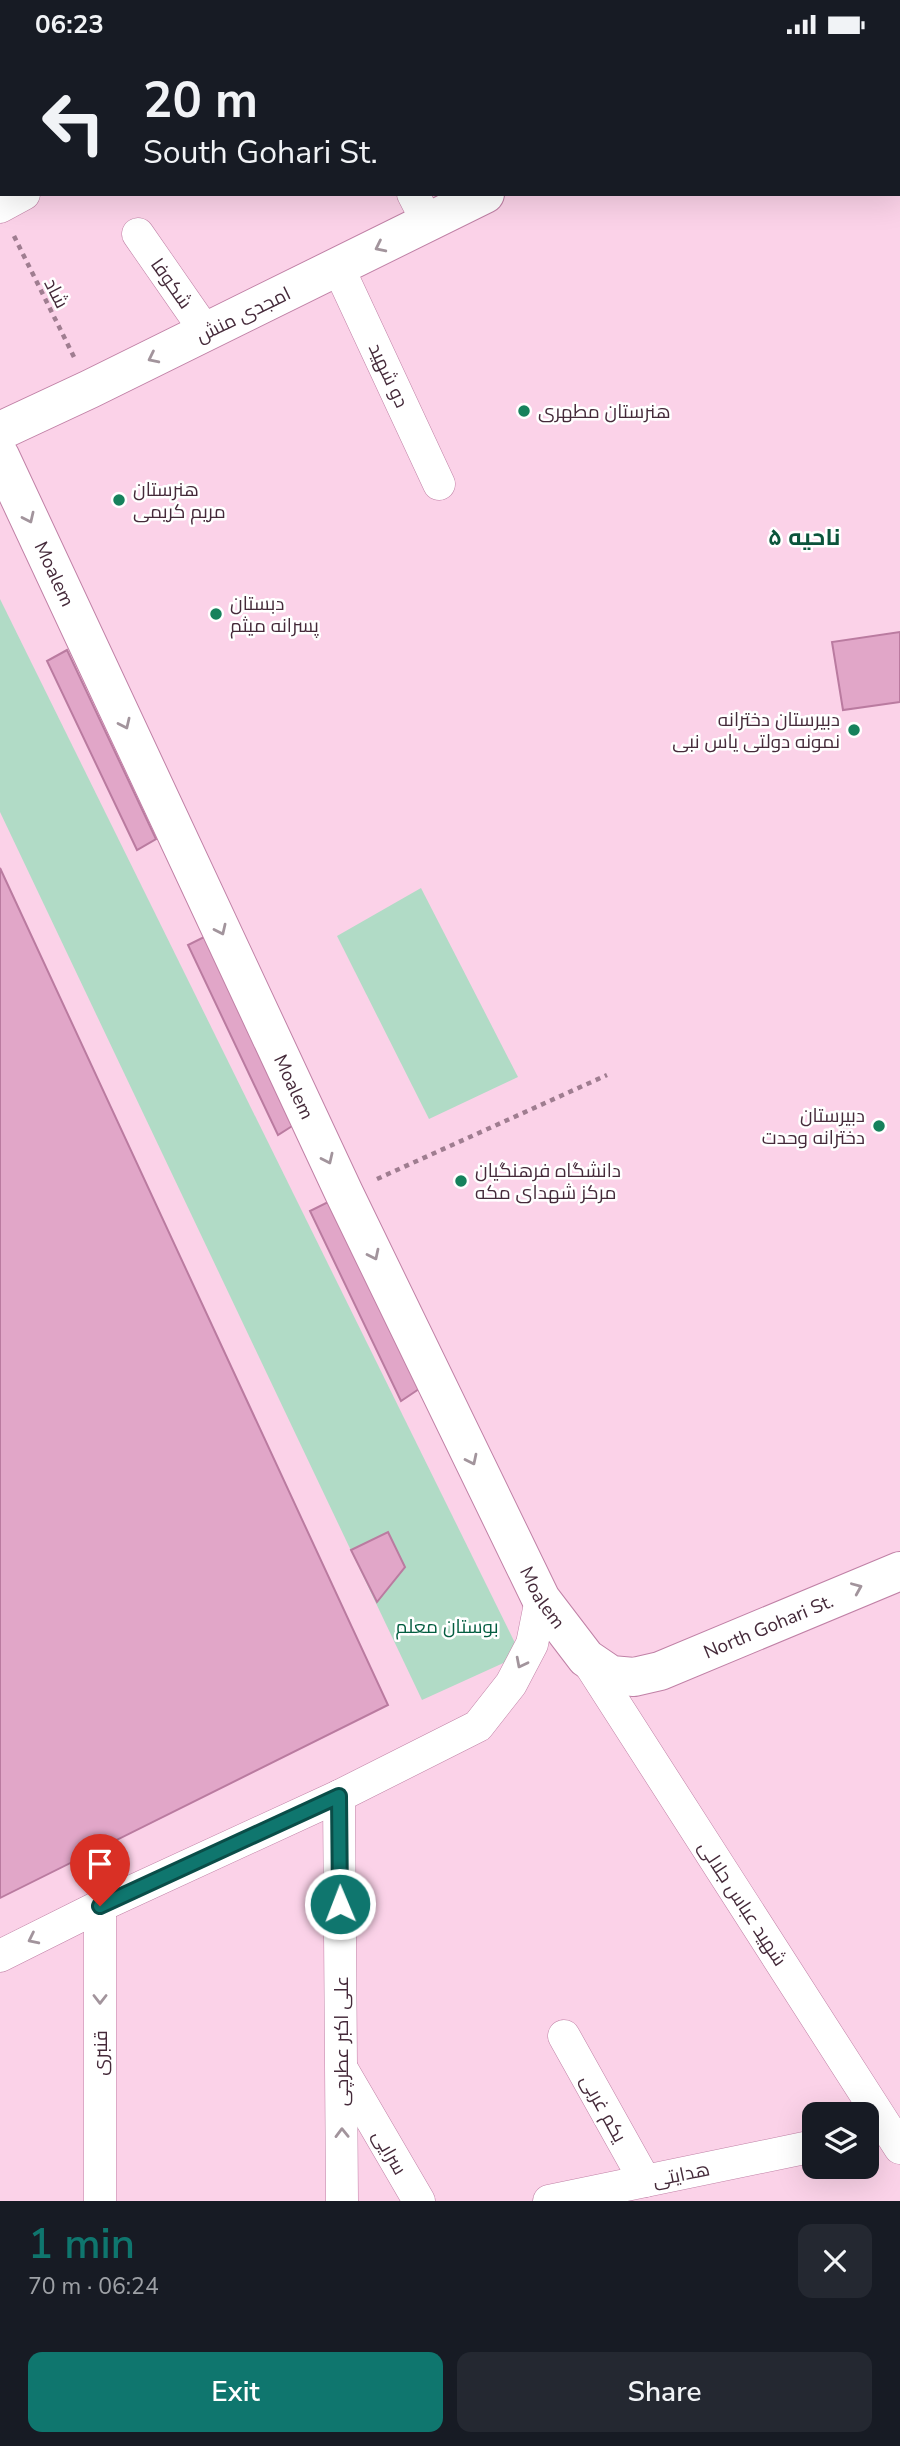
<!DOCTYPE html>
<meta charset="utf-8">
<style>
:root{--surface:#171b24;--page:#242831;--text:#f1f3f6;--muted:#9ea1a6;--accent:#0f766e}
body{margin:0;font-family:"Nunito Sans",Cairo,sans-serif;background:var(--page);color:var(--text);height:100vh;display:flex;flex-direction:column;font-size:26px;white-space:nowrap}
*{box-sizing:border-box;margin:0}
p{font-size:23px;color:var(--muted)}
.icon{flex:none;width:38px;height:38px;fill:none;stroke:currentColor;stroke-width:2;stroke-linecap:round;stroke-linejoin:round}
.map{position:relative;height:2152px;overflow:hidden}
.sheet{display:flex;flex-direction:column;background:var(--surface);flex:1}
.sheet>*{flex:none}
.top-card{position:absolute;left:0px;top:0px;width:901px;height:147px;box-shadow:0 7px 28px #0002;background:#171b24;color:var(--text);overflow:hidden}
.buttons{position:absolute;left:802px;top:2053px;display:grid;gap:14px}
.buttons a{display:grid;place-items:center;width:77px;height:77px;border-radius:14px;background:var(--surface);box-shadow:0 7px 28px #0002;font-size:35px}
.pin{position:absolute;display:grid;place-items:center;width:60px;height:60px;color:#fff;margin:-72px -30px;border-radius:50% 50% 50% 0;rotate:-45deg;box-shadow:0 0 7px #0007}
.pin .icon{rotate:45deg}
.me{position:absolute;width:77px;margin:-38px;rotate:359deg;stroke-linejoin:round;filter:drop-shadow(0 0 5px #0008)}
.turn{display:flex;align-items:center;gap:24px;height:147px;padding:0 28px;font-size:32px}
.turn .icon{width:91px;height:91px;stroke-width:2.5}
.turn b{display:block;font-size:49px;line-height:60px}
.round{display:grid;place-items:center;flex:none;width:74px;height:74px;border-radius:14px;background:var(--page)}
.head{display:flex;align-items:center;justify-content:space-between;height:119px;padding:0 28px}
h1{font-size:42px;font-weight:600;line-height:52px;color:var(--accent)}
.action{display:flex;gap:14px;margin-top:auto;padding:14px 28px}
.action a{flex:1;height:80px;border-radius:14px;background:var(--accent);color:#fff;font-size:28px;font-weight:600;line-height:80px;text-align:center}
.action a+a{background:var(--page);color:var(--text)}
.status{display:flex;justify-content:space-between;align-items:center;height:49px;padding:0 35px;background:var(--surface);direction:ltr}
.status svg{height:19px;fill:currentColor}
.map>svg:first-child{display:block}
</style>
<div class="status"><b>06:23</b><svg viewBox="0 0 49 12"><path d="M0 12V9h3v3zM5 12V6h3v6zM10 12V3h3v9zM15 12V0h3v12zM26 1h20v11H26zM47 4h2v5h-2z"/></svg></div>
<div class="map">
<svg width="900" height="2152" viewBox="0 0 900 2152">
<rect width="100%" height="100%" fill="#fbd2e8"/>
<g fill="#b1dbc6">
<path d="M0 550 521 1606 422 1651 0 763Z"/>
<path d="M421 839 518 1028 429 1070 337 887Z"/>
</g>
<g fill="#e1a6c8" stroke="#ba7ba0" stroke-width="2">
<path d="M900 583V653L843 661 832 593Z"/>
<path d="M67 601 156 790 137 801 47 612Z"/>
<path d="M0 819 388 1656 0 1849Z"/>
<path d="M208 886 297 1074 278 1086 188 896Z"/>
<path d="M330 1152 419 1340 401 1352 310 1162Z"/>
<path d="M388 1483 405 1518 377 1553 351 1501Z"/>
</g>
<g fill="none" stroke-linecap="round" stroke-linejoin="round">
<defs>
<g id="minor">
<path d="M188 0 189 2"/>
<path d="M464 0 465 2"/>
<path d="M774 0V2"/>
<path d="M413 145 428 174"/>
<path d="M0 158 24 145"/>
<path d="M138 185 206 283"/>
<path d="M338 218 439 435"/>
<path d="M587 1611 900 2099"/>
<path d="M339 1747 342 2152"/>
<path d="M0 1907 100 1857 339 1747 478 1677 511 1635 532 1595 541 1550"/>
<path d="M564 1987 645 2132"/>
<path d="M342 2020 419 2152"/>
<path d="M100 2152V1857"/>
<path d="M549 2152 814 2097"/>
</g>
<g id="secondary">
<path d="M0 382 90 340 485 145"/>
<path id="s1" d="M0 407 344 1144 541 1550 586 1609 611 1626 634 1628 660 1622 900 1522"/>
</g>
</defs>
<use href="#minor" stroke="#c081a6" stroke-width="33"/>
<use href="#secondary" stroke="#c081a6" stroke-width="40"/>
<g stroke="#9f7d90" stroke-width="4.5" stroke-dasharray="5 5" stroke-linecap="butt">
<path d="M14 187 74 308"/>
<path d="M377 1130 607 1026"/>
</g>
<use href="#minor" stroke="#fff" stroke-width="32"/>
<use href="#secondary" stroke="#fff" stroke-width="38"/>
</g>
<defs><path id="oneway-chevron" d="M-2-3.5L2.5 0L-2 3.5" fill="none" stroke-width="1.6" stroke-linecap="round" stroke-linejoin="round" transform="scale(1.75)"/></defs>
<g stroke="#a2949c">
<use href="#oneway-chevron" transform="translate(380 198) rotate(154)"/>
<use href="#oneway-chevron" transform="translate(153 309) rotate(154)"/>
<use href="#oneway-chevron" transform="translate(29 469) rotate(65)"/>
<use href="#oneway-chevron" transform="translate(125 675) rotate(65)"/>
<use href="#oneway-chevron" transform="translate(221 881) rotate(65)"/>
<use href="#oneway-chevron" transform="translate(328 1110) rotate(65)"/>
<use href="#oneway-chevron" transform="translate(374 1206) rotate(64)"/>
<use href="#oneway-chevron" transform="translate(472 1411) rotate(64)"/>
<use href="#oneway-chevron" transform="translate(857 1539) rotate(-23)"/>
<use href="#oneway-chevron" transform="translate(521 1614) rotate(117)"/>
<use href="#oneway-chevron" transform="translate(33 1890) rotate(154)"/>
<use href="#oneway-chevron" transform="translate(100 1950) rotate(90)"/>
<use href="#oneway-chevron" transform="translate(342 2084) rotate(-91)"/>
</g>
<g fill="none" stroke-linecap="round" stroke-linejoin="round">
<defs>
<path id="route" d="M100 1857 339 1747 340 1855"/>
</defs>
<use href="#route" stroke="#0a4d48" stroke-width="18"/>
<use href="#route" stroke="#0f766e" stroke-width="12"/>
</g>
<g fill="#16815c" stroke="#fff" stroke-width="2.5">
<circle cx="524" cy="362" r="7"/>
<circle cx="119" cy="451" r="7"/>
<circle cx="216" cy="565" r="7"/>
<circle cx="854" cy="681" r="7"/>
<circle cx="879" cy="1077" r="7"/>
<circle cx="461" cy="1132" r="7"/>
</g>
<g text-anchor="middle" stroke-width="5" stroke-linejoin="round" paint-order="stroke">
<g font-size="19" fill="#452a3a" stroke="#fff">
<text transform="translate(172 234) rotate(55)" y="7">شکوفا</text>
<text transform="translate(57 244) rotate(63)" y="7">شاد</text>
<text transform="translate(243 265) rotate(-26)" y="7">امجدی منش</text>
<text transform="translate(389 326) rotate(65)" y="7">دو شهید</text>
<text dy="7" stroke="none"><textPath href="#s1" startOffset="130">Moalem</textPath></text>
<text dy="7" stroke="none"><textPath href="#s1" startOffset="696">Moalem</textPath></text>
<text dy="7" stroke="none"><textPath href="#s1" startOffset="1264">Moalem</textPath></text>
<text dy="7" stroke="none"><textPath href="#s1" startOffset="1536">North Gohari St.</textPath></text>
<text transform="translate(743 1854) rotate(57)" y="7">شهید عباس جلالی</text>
<text transform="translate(341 1992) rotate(-90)" y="7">علی اکبر عطرچی</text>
<text transform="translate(100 2004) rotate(-90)" y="7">قنبری</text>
<text transform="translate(604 2059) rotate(61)" y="7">یکم غربی</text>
<text transform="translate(390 2103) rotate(60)" y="7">سرایی</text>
<text transform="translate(681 2125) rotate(-12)" y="7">هدایتی</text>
</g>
<g font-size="19" fill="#452a3a" stroke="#fff" text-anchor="start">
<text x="538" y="369">هنرستان مطهری</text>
<text x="133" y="447">هنرستان<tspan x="133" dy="22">مریم کریمی</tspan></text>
<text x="230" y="561">دبستان<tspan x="230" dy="22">پسرانه میثم</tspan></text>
<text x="840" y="677" text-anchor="end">دبیرستان دخترانه<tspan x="840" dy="22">نمونه دولتی یاس نبی</tspan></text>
<text x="865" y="1073" text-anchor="end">دبیرستان<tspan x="865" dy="22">دخترانه وحدت</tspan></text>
<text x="475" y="1128">دانشگاه فرهنگیان<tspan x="475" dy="22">مرکز شهدای مکه</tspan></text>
</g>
<g font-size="19" fill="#055e41" stroke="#fff">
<text x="447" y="1584">بوستان معلم</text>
</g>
<g font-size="23" font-weight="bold" fill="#0a543b" stroke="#fff">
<text x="804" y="496">ناحیه ۵</text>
</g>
</g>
</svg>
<div class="buttons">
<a><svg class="icon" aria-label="layers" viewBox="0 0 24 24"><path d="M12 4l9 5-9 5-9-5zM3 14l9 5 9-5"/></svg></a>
</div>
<div class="pin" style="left:100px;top:1857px;background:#d93025"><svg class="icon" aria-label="arrive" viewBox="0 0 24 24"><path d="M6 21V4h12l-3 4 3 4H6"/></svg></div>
<svg class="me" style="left:340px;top:1855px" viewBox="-20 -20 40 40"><circle r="17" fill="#0f766e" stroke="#fff" stroke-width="3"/><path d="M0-11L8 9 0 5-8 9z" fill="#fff"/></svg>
<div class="top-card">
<div class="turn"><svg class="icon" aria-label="left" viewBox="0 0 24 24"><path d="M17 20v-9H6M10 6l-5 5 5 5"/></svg><div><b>20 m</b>South Gohari St.</div></div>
</div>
</div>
<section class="sheet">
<div class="head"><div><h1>1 min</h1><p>70 m · 06:24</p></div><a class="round"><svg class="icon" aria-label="close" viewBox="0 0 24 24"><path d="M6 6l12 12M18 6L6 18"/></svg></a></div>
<div class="action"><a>Exit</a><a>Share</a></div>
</section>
